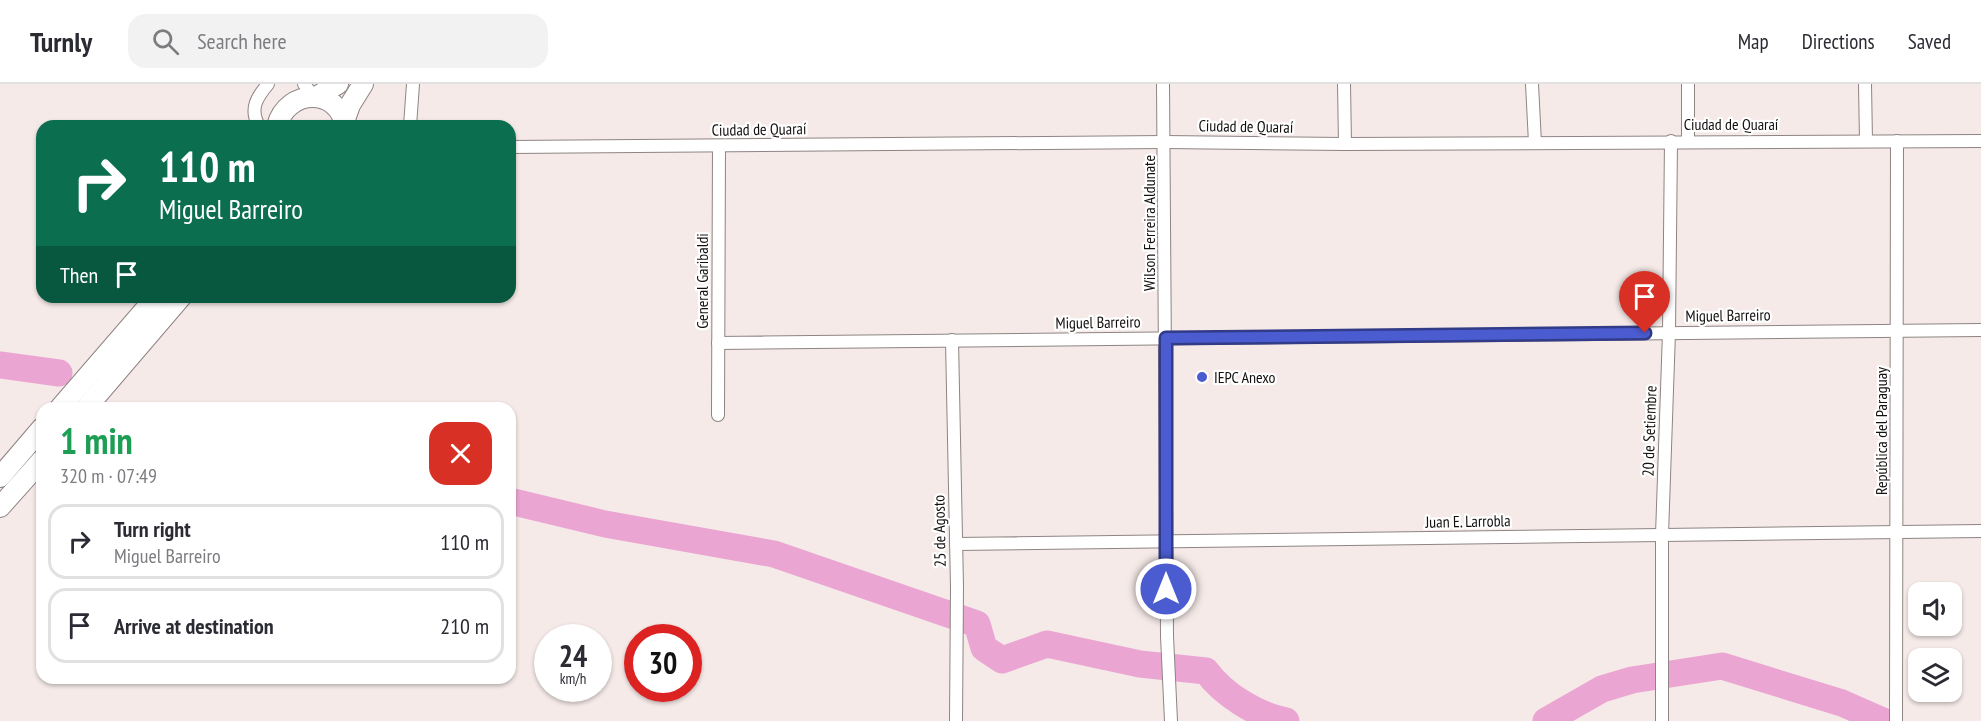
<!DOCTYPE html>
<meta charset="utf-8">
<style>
:root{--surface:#fff;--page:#f2f2f3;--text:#2b2b33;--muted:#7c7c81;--line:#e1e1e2}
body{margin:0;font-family:"PT Sans Narrow",sans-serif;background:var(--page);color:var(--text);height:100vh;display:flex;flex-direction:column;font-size:22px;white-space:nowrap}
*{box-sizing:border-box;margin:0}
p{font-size:20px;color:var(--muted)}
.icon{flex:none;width:33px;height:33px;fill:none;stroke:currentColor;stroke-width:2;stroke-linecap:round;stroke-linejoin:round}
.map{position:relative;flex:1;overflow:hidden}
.details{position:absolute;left:36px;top:318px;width:480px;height:282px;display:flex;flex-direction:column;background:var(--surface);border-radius:18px;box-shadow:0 2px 4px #0004}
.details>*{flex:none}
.guide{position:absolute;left:36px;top:36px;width:480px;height:183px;border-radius:18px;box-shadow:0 2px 4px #0004;background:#0b6e4f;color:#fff;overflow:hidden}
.tools{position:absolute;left:1908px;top:498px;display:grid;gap:12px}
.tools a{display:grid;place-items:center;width:54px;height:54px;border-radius:12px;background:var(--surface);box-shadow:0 2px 4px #0004;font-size:30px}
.speed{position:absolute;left:534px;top:540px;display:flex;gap:12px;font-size:30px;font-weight:700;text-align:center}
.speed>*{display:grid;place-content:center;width:78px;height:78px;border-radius:50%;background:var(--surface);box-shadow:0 2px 4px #0004;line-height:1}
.speed small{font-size:15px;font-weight:400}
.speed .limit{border:9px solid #d22;background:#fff;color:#111}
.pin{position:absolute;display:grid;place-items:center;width:51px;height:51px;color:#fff;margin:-62px -26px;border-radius:50% 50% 50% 0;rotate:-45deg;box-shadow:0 0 6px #0007}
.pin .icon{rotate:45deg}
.me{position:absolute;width:66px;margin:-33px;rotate:0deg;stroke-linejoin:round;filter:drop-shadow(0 0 4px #0008)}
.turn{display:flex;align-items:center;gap:21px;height:126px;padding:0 24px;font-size:27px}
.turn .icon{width:78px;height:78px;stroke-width:2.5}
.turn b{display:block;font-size:42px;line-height:51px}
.then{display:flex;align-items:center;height:57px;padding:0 24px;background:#0003;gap:12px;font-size:22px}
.round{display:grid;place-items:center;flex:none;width:63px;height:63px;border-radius:18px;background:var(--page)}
.overview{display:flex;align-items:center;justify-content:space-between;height:102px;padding:0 24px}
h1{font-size:36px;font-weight:700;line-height:45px;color:#1e9e55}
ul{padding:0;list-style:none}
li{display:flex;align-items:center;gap:18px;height:75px;margin:0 12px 9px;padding:0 12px;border:3px solid var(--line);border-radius:18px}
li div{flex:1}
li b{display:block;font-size:22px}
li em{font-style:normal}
header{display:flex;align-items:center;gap:36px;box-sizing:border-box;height:84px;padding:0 30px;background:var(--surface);border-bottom:2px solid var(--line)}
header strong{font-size:28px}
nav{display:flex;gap:33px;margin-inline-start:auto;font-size:21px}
.search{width:420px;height:54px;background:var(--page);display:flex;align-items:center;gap:15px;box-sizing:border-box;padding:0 21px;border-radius:18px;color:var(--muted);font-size:22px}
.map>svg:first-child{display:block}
</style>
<header>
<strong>Turnly</strong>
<div class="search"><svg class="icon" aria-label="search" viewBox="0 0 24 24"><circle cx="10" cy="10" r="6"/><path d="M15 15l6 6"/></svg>Search here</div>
<nav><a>Map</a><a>Directions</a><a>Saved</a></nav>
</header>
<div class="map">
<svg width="1981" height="637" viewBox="0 0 1981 637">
<rect width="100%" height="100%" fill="#f5eae8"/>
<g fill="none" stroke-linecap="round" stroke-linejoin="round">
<g stroke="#eaa5d2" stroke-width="27">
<path d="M0 281 59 289"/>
<path d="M510 417 605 440 774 470 977 540 984 564 1002 576 1047 560 1140 580 1206 587C1224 611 1256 631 1286 637"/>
<path d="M1546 637 1602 605 1632 596 1722 582 1842 619 1883 637"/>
</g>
<defs>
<g id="minor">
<path d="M304 0 314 13"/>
<path d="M1163 0 1167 552 1171 637"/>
<path d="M1344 0 1345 60"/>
<path d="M1532 0 1535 59"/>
<path d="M1865 0 1866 57"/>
<path d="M259 42C249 25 257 13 268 0"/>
<path d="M410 42 413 0"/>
<path d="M1688 57V0"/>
<path d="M510 63 1165 58 1345 60 1981 57"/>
<path d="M952 256 957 503 956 637"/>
<path d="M718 259 1981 246"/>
<path d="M718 331 719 62"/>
<path d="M956 460 1981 447"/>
<path d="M1662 637V451L1669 248 1671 57"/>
<path d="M1896 637 1897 57"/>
</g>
<g id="primary">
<path d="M316 13 338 0"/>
<path d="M344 38 350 21 363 0"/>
<path d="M277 42C287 4 339 3 345 42"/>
<path d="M60 324 156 213"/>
<path d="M86 324 181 213"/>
<path d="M0 393 42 344"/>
<path d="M0 423 42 376"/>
</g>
</defs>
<use href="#minor" stroke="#8e8483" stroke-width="14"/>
<use href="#primary" stroke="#8e8483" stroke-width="22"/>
<use href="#minor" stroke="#fff" stroke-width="12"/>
<use href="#primary" stroke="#fff" stroke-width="20"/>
</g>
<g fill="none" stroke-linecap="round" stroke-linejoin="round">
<defs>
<path id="route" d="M1166 505V254L1645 249"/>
</defs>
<use href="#route" stroke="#313b87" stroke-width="15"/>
<use href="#route" stroke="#4b5bd0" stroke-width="10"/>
</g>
<circle fill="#4b5bd0" stroke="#fff" stroke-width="2" cx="1202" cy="293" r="6"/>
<g text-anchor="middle" stroke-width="4.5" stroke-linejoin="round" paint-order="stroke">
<g font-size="16" fill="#13100f" stroke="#fff">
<text x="1731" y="46">Ciudad de Quaraí</text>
<text transform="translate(1246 42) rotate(1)" y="6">Ciudad de Quaraí</text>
<text transform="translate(759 45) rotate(-1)" y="6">Ciudad de Quaraí</text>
<text transform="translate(1149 139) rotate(-90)" y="6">Wilson Ferreira Aldunate</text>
<text transform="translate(702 197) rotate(-90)" y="6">General Garibaldi</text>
<text transform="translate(1728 231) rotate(-1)" y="6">Miguel Barreiro</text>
<text transform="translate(1098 238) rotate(-1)" y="6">Miguel Barreiro</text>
<text transform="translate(1649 347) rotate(-88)" y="6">20 de Setiembre</text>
<text transform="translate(1881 347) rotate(-90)" y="6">República del Paraguay</text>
<text transform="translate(1468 437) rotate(-1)" y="6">Juan E. Larrobla</text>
<text transform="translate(939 447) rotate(-91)" y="6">25 de Agosto</text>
</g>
<g font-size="16" fill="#13100f" stroke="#fff" text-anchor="start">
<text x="1214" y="299">IEPC Anexo</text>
</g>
</g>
</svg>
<div class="tools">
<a><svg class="icon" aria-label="sound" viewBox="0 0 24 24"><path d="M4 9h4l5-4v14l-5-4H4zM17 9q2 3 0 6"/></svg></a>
<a><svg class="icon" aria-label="layers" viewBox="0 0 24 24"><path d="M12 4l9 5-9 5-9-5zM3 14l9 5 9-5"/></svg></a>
</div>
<div class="speed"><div>24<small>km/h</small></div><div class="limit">30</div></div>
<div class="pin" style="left:1645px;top:249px;background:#d93025"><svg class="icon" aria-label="arrive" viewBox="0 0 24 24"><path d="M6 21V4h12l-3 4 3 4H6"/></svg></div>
<svg class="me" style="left:1166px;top:505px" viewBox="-20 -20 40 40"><circle r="17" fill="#4b5bd0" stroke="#fff" stroke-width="3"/><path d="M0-11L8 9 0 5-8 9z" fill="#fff"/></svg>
<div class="guide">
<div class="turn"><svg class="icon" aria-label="right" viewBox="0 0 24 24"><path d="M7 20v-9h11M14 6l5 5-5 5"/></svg><div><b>110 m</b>Miguel Barreiro</div></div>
<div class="then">Then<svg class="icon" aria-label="arrive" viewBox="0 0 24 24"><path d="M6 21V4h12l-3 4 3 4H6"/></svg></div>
</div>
<section class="details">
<div class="overview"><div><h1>1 min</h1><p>320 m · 07:49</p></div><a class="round" style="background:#d93025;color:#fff"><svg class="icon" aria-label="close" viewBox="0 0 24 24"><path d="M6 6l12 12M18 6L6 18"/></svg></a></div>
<ul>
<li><svg class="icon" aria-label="right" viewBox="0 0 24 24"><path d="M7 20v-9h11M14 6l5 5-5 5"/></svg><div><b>Turn right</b><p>Miguel Barreiro</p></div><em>110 m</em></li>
<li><svg class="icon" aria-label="arrive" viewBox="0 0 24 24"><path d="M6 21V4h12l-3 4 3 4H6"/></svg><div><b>Arrive at destination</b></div><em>210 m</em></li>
</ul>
</section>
</div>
